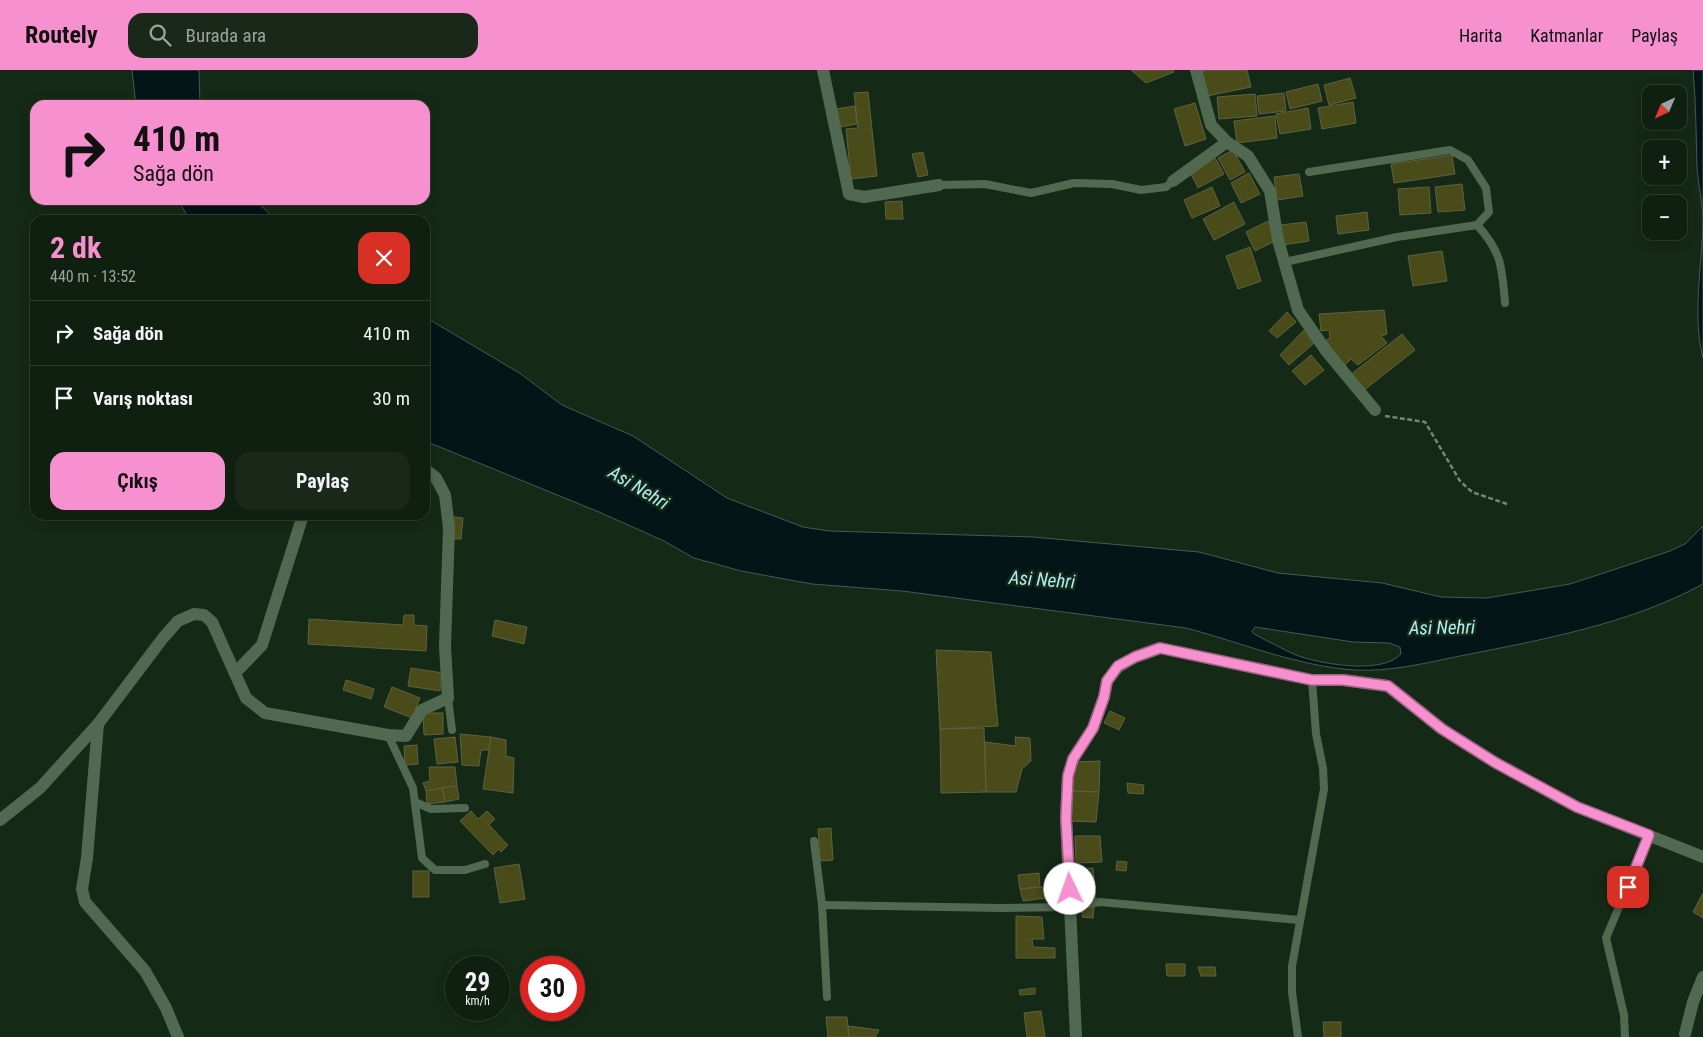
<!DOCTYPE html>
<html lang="tr">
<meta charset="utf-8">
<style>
:root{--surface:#102010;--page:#192819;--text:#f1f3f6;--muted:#9ca39f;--line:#303e30;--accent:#f790ce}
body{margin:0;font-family:"Roboto Condensed",sans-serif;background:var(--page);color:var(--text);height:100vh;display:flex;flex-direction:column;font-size:19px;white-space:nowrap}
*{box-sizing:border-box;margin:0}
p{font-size:16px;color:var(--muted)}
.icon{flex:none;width:28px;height:28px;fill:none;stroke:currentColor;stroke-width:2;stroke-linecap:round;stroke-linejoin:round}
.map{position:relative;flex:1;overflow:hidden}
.panel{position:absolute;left:30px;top:145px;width:400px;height:305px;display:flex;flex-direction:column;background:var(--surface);border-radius:15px;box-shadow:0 2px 12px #0003,0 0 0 1px var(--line)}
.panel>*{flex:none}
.top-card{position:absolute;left:30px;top:30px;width:400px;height:105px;border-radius:15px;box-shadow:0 2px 12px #0003,0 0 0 1px var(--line);background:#f790ce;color:#111;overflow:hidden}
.needle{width:32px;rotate:224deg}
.fabs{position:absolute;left:1642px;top:15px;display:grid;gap:10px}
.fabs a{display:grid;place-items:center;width:45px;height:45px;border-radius:10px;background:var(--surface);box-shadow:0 2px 12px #0003,0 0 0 1px var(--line);font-size:25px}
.speed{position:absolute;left:445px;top:886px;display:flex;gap:10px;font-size:25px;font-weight:700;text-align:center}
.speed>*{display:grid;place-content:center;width:65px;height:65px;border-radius:50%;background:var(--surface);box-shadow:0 2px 12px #0003,0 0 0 1px var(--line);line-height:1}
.speed small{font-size:12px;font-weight:400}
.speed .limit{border:8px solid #d22;background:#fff;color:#111}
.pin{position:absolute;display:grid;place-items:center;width:42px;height:42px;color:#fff;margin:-21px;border-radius:10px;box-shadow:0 2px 8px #0006}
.me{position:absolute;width:55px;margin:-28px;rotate:357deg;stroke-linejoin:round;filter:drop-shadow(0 0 4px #0008)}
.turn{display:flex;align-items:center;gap:18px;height:105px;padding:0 20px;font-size:22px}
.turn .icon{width:65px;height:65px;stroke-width:2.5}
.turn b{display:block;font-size:35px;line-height:42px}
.round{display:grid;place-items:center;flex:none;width:52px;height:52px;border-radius:15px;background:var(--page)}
.head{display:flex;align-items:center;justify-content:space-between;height:85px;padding:0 20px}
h1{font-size:30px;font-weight:700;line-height:38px;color:var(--accent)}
.primary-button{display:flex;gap:10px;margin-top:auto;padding:10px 20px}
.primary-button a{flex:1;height:58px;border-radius:15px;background:var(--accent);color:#111;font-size:20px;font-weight:700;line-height:58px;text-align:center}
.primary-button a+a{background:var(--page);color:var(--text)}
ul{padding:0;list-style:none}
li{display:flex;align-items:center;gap:15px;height:65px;padding:0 20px;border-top:1px solid var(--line)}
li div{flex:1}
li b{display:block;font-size:19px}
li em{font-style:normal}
header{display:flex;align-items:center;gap:30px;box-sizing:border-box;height:70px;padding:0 25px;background:var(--accent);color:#111}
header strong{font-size:24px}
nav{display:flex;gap:28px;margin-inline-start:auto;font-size:18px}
.search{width:350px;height:45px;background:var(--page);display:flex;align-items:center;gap:12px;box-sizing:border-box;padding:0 18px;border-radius:15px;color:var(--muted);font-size:19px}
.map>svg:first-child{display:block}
</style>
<header>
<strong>Routely</strong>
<div class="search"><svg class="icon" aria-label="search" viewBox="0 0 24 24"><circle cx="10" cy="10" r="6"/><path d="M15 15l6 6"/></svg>Burada ara</div>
<nav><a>Harita</a><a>Katmanlar</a><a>Paylaş</a></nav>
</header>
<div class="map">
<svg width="1703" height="967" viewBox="0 0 1703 967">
<rect width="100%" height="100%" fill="#152a16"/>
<g fill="#041517" stroke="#485855" fill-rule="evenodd">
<path d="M132 0H199L200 35H136Z"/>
<path d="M1693 0H1703V288C1692 245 1702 197 1703 153 1703 134 1698 115 1697 96 1696 64 1696 32 1693 0Z"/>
<path d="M178 130H255L276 150H190Z"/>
<path d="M425 247 521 304 562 335 633 366 727 428 803 457 829 461 1033 467 1199 482 1278 503 1382 513 1441 527 1487 528 1570 514 1622 497 1670 481 1685 474 1703 456V514C1630 554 1541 570 1460 586 1425 593 1391 602 1355 600 1296 596 1243 573 1186 558L902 521 812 514 741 501 694 488 664 471 599 442 425 371ZM1255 557 1353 572 1389 573 1400 577 1401 584C1382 605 1320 594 1296 585 1282 579 1268 571 1254 564L1252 561Z"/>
</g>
<g fill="#494c19" stroke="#5e6142">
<path d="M1131 0H1173L1174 2 1146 13Z"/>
<path d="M1207 0H1247L1251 17 1207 26 1201 1Z"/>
<path d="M1350 8 1356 28 1329 35 1324 15Z"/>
<path d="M1318 14 1322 31 1290 39 1286 22Z"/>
<path d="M868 22 877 106 851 109 846 59 858 58 854 23Z"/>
<path d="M1284 23 1286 41 1259 44 1257 26Z"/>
<path d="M1255 24 1257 46 1219 49 1217 27Z"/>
<path d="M1353 32 1356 53 1322 59 1318 38Z"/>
<path d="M1195 33 1206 69 1185 76 1174 39Z"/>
<path d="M855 36 857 54 840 57 836 39Z"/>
<path d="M1308 38 1311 59 1280 64 1276 44Z"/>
<path d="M1275 46 1277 68 1237 73 1234 51Z"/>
<path d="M1233 80 1245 102 1230 110 1218 88Z"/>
<path d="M923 82 928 105 918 107 912 84Z"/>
<path d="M1452 85 1455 104 1394 113 1391 94Z"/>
<path d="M1214 86 1224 104 1198 118 1189 100Z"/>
<path d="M1249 103 1260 124 1241 133 1231 113Z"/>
<path d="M1299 104 1303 126 1277 130 1274 107Z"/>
<path d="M1462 114 1465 140 1438 142 1435 117Z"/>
<path d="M1212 117 1220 136 1192 148 1184 130Z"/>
<path d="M1429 117 1431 143 1400 145 1398 119Z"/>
<path d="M902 131 903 149H886L885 132Z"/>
<path d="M1234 132 1245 154 1214 170 1203 149Z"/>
<path d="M1367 142 1369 160 1338 164 1336 146Z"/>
<path d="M1268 151 1277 170 1255 181 1246 162Z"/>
<path d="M1306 152 1309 171 1283 175 1281 155Z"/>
<path d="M1250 177 1261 211 1238 219 1226 186Z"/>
<path d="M1442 181 1447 211 1413 216 1408 186Z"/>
<path d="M1384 240 1387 264 1381 266 1387 273 1358 295 1351 289 1345 295 1325 271 1330 268 1329 260 1321 261 1319 244Z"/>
<path d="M1287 242 1296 252 1277 268 1269 261Z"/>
<path d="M1304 260 1314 273 1289 295 1280 285Z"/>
<path d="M1402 264 1415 280 1363 321 1350 305Z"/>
<path d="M1311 285 1324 300 1305 315 1292 301Z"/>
<path d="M454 447 463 448 461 469H452Z"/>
<path d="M404 545H414V555L427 556 426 581 308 574 309 549 403 555Z"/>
<path d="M495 550 527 557 524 574 492 566Z"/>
<path d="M936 580 991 582 998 656 940 659Z"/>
<path d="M411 598 443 603 440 621 408 616Z"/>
<path d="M346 610 374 619 371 629 343 620Z"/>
<path d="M392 617 420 628 412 648 384 637Z"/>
<path d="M1110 641 1125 648 1119 660 1104 653Z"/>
<path d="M423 643H443V664L424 665Z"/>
<path d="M984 658 986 722 941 723 940 659Z"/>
<path d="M460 664 491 667 489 680H481L479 696 462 695Z"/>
<path d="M455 667 458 692 437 694 434 669Z"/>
<path d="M491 667 506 670V686L514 688 513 723 483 719Z"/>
<path d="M1015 667 1030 668 1031 691 1022 699 1016 722H986L985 672 1016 676Z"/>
<path d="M417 675 418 694 405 695 404 676Z"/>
<path d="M1100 691 1099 722 1072 721 1074 692Z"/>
<path d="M429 697H455L457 716 426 721 423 713 430 711Z"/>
<path d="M1127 713 1144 715 1143 724 1128 723Z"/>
<path d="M457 716 459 729 445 732 442 718Z"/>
<path d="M442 718 445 732 427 734 426 721Z"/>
<path d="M1072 721 1099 722 1096 752 1070 751Z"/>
<path d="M471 741 478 749 487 741 495 749 489 755 508 775 501 782 498 779 493 785 460 751Z"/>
<path d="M831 758 833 790 820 791 818 759Z"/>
<path d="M1075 766H1100L1102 792 1076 793Z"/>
<path d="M1117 791 1127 792 1126 801 1116 800Z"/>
<path d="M519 794 525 829 500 833 494 798Z"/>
<path d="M1093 798 1096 829 1078 830 1075 799Z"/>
<rect x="413" y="801" width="16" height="26"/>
<path d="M1039 803 1040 817 1020 819 1018 805Z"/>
<path d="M1040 817H1044L1046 828 1023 831 1020 819Z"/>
<path d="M1703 823V848L1693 842Z"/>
<path d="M1083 837H1094L1093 848 1082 847Z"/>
<path d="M1016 846 1042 847 1044 869H1032L1033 877 1055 878V888H1016Z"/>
<path d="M1166 894H1185V906H1167Z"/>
<path d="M1198 897H1215L1216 906H1201Z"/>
<path d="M1035 918V924L1020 925 1019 920Z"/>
<path d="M1041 941 1045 967H1027L1024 943Z"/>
<path d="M826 947H847L849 967H828Z"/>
<path d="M1323 952H1341V967H1324Z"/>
<path d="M848 956 879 960 875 967H849Z"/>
</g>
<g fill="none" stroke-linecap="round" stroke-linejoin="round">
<path stroke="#758675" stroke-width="2.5" stroke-dasharray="5 2.5" stroke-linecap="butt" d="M1385 346 1425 352 1460 411 1472 422 1507 434"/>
<g stroke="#526951" stroke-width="8">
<path d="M1309 102 1450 80 1468 90 1486 118 1489 142 1477 155C1502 182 1502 198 1505 233"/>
<path d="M939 115 985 114 1031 123 1074 113 1112 114 1141 120 1166 117 1173 111"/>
<path d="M1285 192 1397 167 1477 155"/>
<path d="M448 628 452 660"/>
<path d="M388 665 413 718 422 788 435 800H465L485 794"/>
<path d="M415 732 431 739 465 738"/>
<path d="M814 771 822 835 827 927"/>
<path d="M822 835 1003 838 1071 837 1100 832 1299 850"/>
<path d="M1298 967 1292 922V896L1324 719 1323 698 1316 664 1312 610"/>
<path d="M1625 967 1624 945 1606 868 1649 765"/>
</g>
<g stroke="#526951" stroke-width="12">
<path d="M823 0 849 124 864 127 939 115"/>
<path d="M1196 0 1211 55 1227 72 1248 86 1270 121 1278 170 1298 240 1327 282 1375 340"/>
<path d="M1173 111 1227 72"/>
<path d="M236 602 262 575 303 445"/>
<path d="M98 654 87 788 82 819 85 832 145 901 166 938 178 967"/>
<path d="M0 750 40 718 98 654 163 568 178 551 194 544 204 545 212 552 246 628 265 643 388 665 406 666 422 640 448 628 445 576 449 458 445 425 436 408 425 399"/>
<path d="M1685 964 1693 932 1703 907"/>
<path d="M1076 967 1066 748 1068 706 1073 689 1093 658 1104 627 1107 611 1118 597 1135 587 1160 578 1312 610H1343L1388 616 1442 659 1496 693 1577 737 1703 787"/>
</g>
</g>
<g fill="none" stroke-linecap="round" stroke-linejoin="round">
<defs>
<path id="route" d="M1070 819 1066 748 1068 706 1073 689 1093 658 1104 627 1107 611 1118 596 1135 587 1160 578 1312 610H1343L1388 616 1442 659 1496 693 1577 737 1649 765 1628 817"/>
</defs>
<use href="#route" stroke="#a15e86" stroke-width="12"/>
<use href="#route" stroke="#f790ce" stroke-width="9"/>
</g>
<g text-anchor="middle" stroke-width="5" stroke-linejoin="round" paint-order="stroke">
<g font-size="19" font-style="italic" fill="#b1ebf5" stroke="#152a16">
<text transform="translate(639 417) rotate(31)" y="7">Asi Nehri</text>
<text transform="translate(1042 509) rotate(4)" y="7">Asi Nehri</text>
<text transform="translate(1442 557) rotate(-1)" y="7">Asi Nehri</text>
</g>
</g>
</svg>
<div class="fabs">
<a><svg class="needle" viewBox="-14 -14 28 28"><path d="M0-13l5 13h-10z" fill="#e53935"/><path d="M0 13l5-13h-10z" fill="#9ca39f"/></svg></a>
<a>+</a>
<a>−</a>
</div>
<div class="speed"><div>29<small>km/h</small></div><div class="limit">30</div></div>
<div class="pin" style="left:1628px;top:817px;background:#d93025"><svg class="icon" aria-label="arrive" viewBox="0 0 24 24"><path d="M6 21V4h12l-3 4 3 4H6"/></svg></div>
<svg class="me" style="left:1070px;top:819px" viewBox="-20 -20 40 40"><circle r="19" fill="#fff"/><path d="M0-13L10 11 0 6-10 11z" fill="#f790ce"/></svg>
<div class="top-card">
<div class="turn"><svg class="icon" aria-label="right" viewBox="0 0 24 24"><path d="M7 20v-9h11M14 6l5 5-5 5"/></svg><div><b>410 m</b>Sağa dön</div></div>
</div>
<section class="panel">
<div class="head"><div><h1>2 dk</h1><p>440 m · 13:52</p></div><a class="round" style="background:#d93025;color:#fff"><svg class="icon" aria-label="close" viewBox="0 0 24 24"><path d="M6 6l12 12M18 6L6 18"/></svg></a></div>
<ul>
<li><svg class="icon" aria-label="right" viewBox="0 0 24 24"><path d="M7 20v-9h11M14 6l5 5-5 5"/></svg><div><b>Sağa dön</b></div><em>410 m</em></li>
<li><svg class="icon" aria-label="arrive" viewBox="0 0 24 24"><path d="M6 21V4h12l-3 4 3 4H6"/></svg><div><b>Varış noktası</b></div><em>30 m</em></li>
</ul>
<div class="primary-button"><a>Çıkış</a><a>Paylaş</a></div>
</section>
</div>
